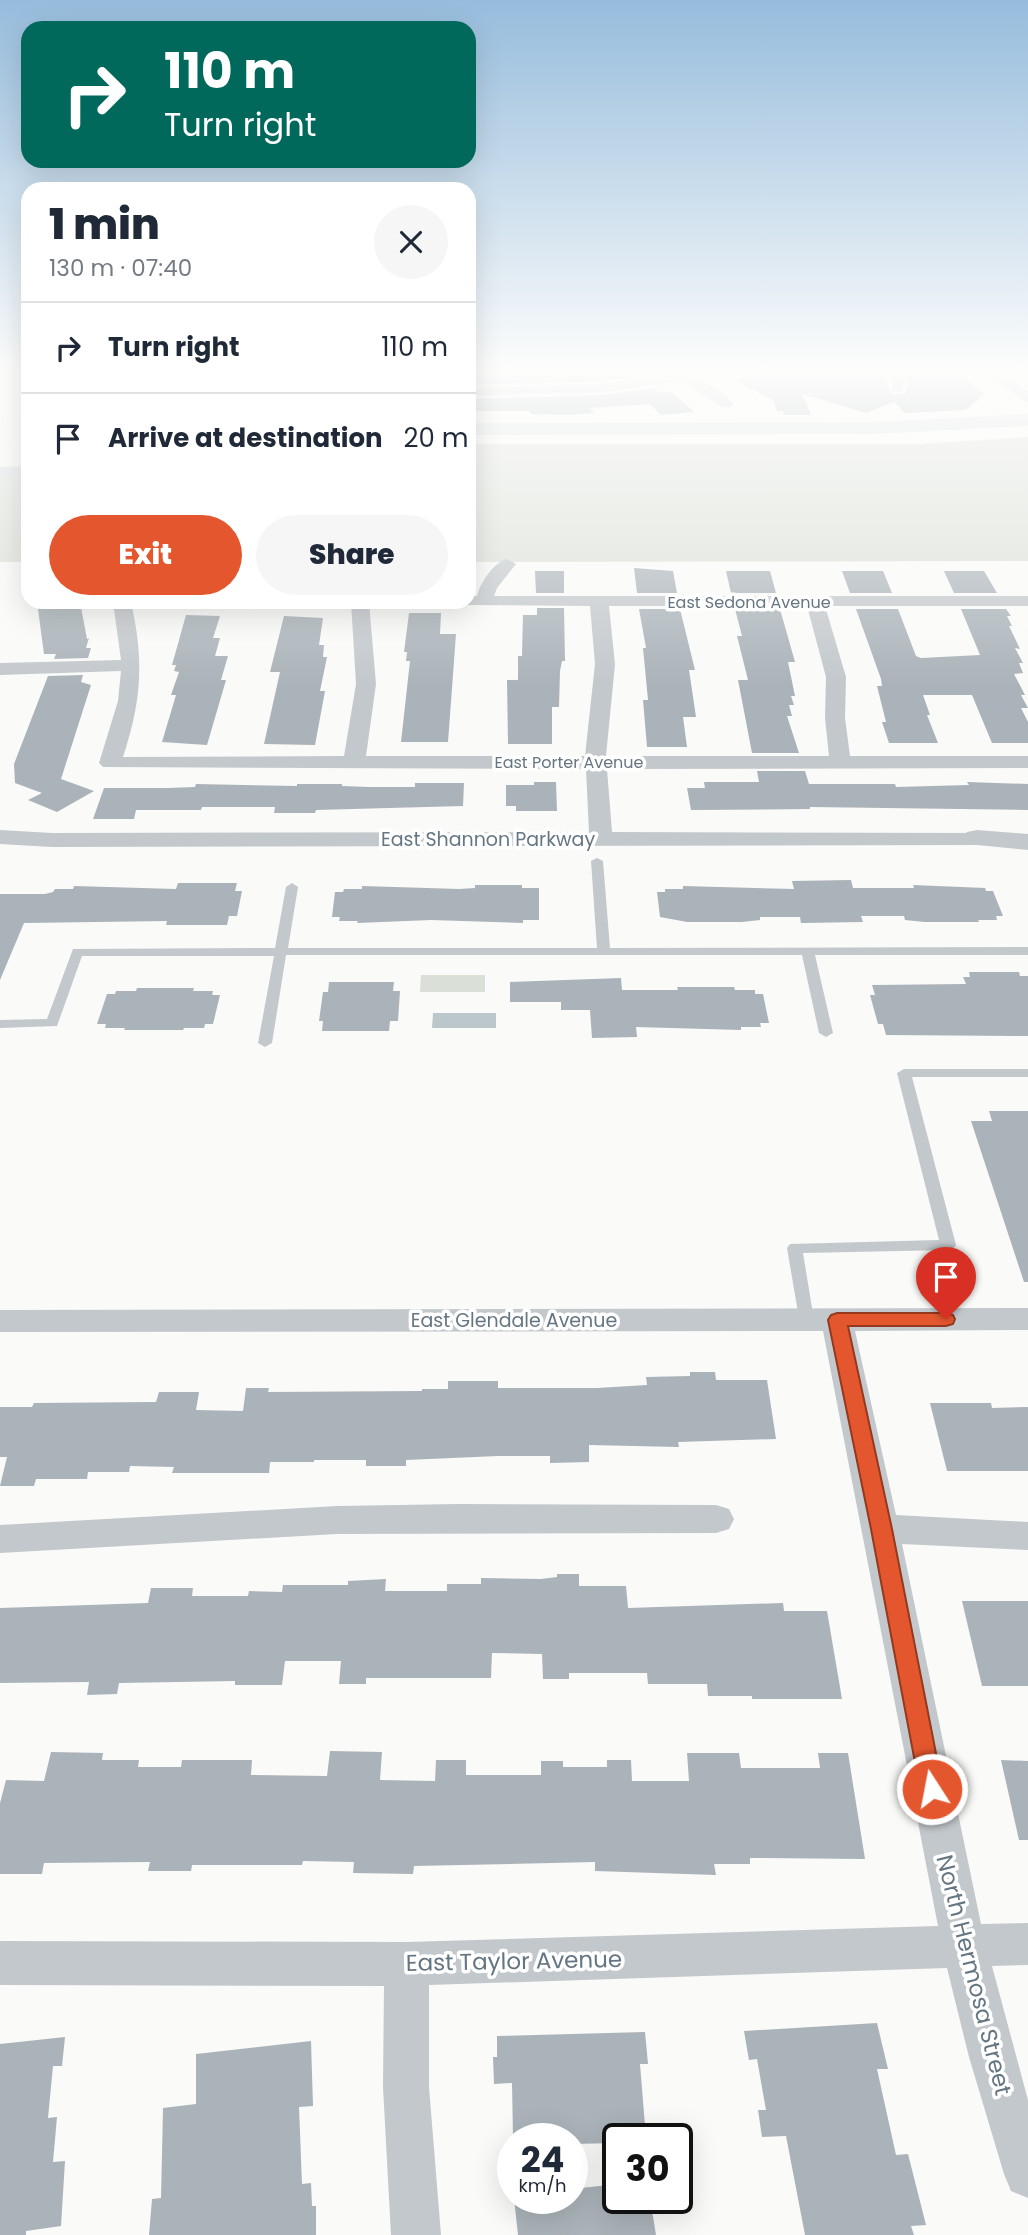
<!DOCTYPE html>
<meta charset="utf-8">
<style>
:root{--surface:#fff;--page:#f6f6f7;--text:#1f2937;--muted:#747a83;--line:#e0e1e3;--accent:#e4572e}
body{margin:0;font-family:Poppins,sans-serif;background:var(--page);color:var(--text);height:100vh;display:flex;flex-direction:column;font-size:26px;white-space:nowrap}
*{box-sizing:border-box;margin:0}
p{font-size:23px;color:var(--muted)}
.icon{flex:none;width:38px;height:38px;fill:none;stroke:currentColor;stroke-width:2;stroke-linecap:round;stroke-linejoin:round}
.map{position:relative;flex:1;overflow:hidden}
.details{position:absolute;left:21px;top:182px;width:455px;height:427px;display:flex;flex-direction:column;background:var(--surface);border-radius:21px;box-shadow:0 7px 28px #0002}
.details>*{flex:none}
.top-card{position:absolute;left:21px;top:21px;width:455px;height:147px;border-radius:21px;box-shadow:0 7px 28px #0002;background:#00695c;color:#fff;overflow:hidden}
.speed{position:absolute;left:497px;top:2123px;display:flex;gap:14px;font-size:35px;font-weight:700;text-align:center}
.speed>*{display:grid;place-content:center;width:91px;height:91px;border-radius:50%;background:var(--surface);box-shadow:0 7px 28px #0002;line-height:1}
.speed small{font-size:18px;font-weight:400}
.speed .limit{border:4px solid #111;border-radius:10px;background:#fff;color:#111}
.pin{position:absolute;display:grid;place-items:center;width:60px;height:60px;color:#fff;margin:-72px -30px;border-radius:50% 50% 50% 0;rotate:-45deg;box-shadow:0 0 7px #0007}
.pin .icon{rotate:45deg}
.me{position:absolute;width:77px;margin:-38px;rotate:349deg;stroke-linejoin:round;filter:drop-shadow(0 0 5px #0008)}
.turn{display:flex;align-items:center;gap:24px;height:147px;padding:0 28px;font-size:32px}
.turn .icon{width:91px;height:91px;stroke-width:2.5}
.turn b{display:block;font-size:49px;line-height:60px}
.round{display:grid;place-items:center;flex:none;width:74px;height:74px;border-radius:37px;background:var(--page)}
.head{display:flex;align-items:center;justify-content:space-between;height:119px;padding:0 28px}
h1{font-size:42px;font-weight:800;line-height:52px}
.button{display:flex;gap:14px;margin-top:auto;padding:14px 28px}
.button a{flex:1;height:80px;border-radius:42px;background:var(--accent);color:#fff;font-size:28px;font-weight:800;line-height:80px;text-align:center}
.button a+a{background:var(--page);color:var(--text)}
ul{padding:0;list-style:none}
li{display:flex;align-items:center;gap:21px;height:91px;padding:0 28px;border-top:2px solid var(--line)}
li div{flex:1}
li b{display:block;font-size:26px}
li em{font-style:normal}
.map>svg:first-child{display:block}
</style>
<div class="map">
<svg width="1028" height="2235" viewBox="0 0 1028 2235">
<rect width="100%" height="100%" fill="#fafaf8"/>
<g fill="#dadfd7">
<path d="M1028 437V561L469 562V444H921Z"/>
<path d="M28 478V562H0V479Z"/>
<path d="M421 975H485V992H420Z"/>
</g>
<path fill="#bbc7cb" d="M433 1013H496V1028H432Z"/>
<g fill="#aab3b9">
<path d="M526 373H632L637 377 604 381 469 385V376L526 375Z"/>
<path d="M751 373H883L892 395 905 393 908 382 902 373H959L984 394 966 410 905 413 894 402 866 413 802 394 811 415H784L783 411H777L773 400 735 381 750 378Z"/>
<path d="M653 388 660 393 672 392 694 412 661 415 650 404 590 408 594 413 568 415 530 414V411H469V399L604 395Z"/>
<path d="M634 568 673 571 677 593H637Z"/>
<path d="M535 571H564V593H536Z"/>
<path d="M726 571H770L776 593H731Z"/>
<path d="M842 571H883L892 593H850Z"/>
<path d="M944 571H984L997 593H954Z"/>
<path d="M37 602H80L87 639 89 638 86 648H91L88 658 54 659 56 654H44Z"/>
<path d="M537 608H564L565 661H562L560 671 559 707H552V744H508L507 680H518V656H522L523 615H537Z"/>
<path d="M639 609H680L695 670H689L696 717H683L687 747H647L643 700H648L643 648H646Z"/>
<path d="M735 609H780L795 662H788L795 696H791L794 705H789L792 716H787L799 753H752L738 680H748L737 636H742Z"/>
<path d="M856 609H898L916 656 921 658 980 655 961 609H1006L1011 616H1007L1012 626H1009L1020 649 1015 648 1023 663H1019L1023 673 1014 674 1025 695H1021L1028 708H1021L1028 722V743H992L972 695H923L930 715H927L938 743H889L882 722H886L877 686H882L881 679Z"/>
<path d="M409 613H441L440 634H456L448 742H401L410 661H406L407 652H404Z"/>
<path d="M186 615 220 616 213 638H220L215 656H228L221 680H226L207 745 162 742 176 695H171L179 672 174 671 176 665H172Z"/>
<path d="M284 616 323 618 319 645H324L323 657H327L320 691H325L315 745 264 744 280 672H270Z"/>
<path d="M83 675 81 682 91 685 61 779 94 791 57 812 28 800 42 793 15 783 14 764 48 676Z"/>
<path d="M757 771H805L809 784H895L896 787 969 785 967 782 1028 784V810L810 807V809L691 810 687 788H705L704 782H759Z"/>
<path d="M534 782H556L557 811H516V806H506V785H534Z"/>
<path d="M415 783H464L463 806 316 810 315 813H274L275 807H202L201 810H136L134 819H93L104 788H168L195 787 196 784 297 786V784H342V786L369 787H415Z"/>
<path d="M851 880 853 888H914L913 885 985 888 986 891H993L1003 916H996L997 920H978L979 922H925L905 920 904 916H861L863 922 801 923 800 917H760V920L742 922H687L660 917 657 892H665V889H683V886L794 889 792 881Z"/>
<path d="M178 883H237L235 891H242L237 916H229L227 925H166L167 921 24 923 0 980V894H45L53 892 55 889H73L74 886 176 889Z"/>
<path d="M475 885H522V888H539V920H523V923L431 920 357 923 358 921H339L340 917H332L335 892H343L344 889H362V886L459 889 475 888Z"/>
<path d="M969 972H1019L1020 976H1028V1036L886 1035 883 1024H878L870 995H875L872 985 966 984 963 977H970Z"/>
<path d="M621 978 622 990H678L677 987H734L735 990H755V994H763L769 1023H760L761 1027H741V1030L636 1027 637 1037 592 1038 590 1010H561V1002H510V982Z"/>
<path d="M329 982H394L393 991H400L398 1021H390L389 1031H322L323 1021H319L323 992H328Z"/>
<path d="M137 988H194L193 991H213L212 995H220L213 1024H205L204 1028H184L183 1030H124L125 1028H105L106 1024H97L107 994H115L116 991H136Z"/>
<path d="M989 1111H1028V1282H1024L971 1121H992Z"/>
<path d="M690 1372H715L716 1380H767L776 1439 678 1442 679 1447 589 1445V1462L550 1463V1456H498L406 1460V1466H366V1460H314V1462H270L269 1473H172L174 1467 130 1466 129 1472H88L87 1479H36L34 1486H0L7 1457H0V1407H32L34 1403 156 1402 159 1392H199L196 1410 243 1411 246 1388H269L268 1392 422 1391V1389H448V1381H498V1388H597L647 1385 646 1377 690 1376Z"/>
<path d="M930 1403H991L992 1408 1028 1407V1471H947Z"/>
<path d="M557 1574H579V1586H626L628 1608 783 1603 784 1611H827L842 1699H752V1696H708L707 1684H648L647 1673H569V1679H543L542 1654 492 1653 491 1678H366V1684H339L341 1661H285L282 1685H235V1681L119 1683 117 1694 87 1695 89 1682 0 1683V1608L148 1603 151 1588H193L192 1596H248L249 1591 282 1592 283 1585H348V1581L386 1579 385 1591H447V1584H481V1578L541 1579 557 1577Z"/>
<path d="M962 1601H1028V1686H982Z"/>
<path d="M330 1751 382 1752 380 1780 435 1781 436 1760H466V1775H541V1761H563V1767H607V1760H631L632 1781H689L687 1753H739L741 1768H820L818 1753H848L865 1859 750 1858V1864H714L716 1875 595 1871V1862L414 1866 413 1874 353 1873 354 1862 303 1861 302 1865H192L191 1871H148L150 1862 44 1863 42 1874H0V1803L6 1780 44 1781 51 1752 103 1753 102 1760H139L138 1767H181L182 1760H252L251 1775 327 1776Z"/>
<path d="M1001 1760 1028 1761V1840H1019Z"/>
<path d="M877 2023 888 2069H877L896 2155 908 2154 926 2225 911 2226 914 2235H805L786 2136 762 2137 758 2110H766L757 2059 749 2060 744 2031Z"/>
<path d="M645 2032 648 2064H640L646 2138H618V2143L572 2144V2138H513L512 2083 494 2084 493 2057H497V2036Z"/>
<path d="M65 2037 62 2066H53L48 2118 57 2117 53 2162 65 2161 61 2226 26 2231V2235H0V2044Z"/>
<path d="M311 2041 313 2106 299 2107 302 2184 311 2183 312 2206H316V2235H149L152 2199 161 2198 163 2108 196 2104V2054Z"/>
<path d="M618 2184V2198H650L656 2235H518L514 2198H572V2189Z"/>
</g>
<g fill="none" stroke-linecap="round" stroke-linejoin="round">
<g fill="#c3c8cc" fill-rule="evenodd">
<path d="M597 858 603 861 610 948 1028 947V955H815L833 1033 826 1037 819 1033 802 955H286L272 1043 265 1047 258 1043 274 956H82L57 1026 0 1028V1020L47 1019 73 949 275 948 286 887 292 883 298 887 288 948H597L591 861Z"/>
<path d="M904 1069H1028V1077H912L956 1245 953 1249 948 1250 803 1253 814 1320 812 1324H800L787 1248 790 1244 939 1240 897 1073Z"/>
</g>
<g fill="#c3c8cc" fill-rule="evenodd">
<path d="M681 373H719L698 379 723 393 734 404 732 407H722L682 381 604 392 469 396V388L604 384Z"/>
<path d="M885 373H899L905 381 902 392H892L891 381Z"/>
<path d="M985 373H1001L1028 392V403Z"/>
<path d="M507 559 516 564 497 588 494 596H1028V606H825L846 677 845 718 850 756H1028V768L607 769 612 832 985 833 988 838 985 843 977 845 52 847 0 844V830L52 833 589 832 586 769 103 767 99 763 118 701 121 671 0 675V663L121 660 113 602H131C144 660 142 700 123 757L344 756 356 684 351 602H369L376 684 366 756H585L595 664 590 606 463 605 461 602H469V596H477C480 583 494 562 507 559ZM609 606H807L826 677 825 718 829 756H606L615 664Z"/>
<path d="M1028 1308V1330L855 1331 896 1515 1028 1522V1550L902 1544 981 1924 1028 1923V1965L992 1966 1028 2100V2198L1011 2191 1004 2174 969 2057 947 1968 429 1985V2087L441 2235H391L383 2087 384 1986 0 1985V1941L407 1942 938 1926 823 1331 0 1332V1310Z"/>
<path d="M459 1504 716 1505 729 1509 734 1519 729 1529 716 1533 337 1534 0 1553V1525L337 1506Z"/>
</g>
<path fill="#c3c8cc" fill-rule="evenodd" d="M977 830 1028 834V850L967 844 963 838 967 832Z"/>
<g fill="#d6dbdf" fill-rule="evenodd">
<path d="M1028 414V426L874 434 469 435V423L874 422Z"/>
<path d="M28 466V478L0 479V467Z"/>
</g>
</g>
<linearGradient id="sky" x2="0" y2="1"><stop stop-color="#96bcdc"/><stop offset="0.54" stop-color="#fdfdfc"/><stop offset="1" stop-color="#fdfdfc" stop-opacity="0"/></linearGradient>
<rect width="1028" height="686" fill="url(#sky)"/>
<path fill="#e4572e" stroke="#94391e" stroke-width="2" d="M837 1313H946L953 1315 955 1319 953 1324 946 1326H848L892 1529 943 1789 940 1797 932 1800 923 1797 920 1789 871 1529 828 1320 831 1315Z"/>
<g text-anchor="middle" stroke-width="7" stroke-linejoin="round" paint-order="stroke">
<g font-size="16" fill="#657683" stroke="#fff">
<text x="749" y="608">East Sedona Avenue</text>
<text x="569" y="768">East Porter Avenue</text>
</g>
<g font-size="19" fill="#657683" stroke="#fff">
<text x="488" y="846">East Shannon Parkway</text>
<text x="514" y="1327">East Glendale Avenue</text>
</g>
<g font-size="23" fill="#657683" stroke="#fff">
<text transform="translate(514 1961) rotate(-1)" y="8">East Taylor Avenue</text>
<text transform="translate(974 1975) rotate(76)" y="8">North Hermosa Street</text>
</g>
</g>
</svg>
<div class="speed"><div>24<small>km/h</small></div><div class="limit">30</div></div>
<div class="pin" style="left:946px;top:1319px;background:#d93025"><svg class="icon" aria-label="arrive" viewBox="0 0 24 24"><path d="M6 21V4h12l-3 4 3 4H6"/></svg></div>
<svg class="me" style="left:932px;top:1789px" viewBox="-20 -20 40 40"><circle r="17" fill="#e4572e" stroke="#fff" stroke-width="3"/><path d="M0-11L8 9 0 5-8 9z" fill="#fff"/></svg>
<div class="top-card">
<div class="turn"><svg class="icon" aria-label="right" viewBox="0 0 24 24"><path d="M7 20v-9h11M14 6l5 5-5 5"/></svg><div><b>110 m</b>Turn right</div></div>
</div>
<section class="details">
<div class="head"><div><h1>1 min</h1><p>130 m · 07:40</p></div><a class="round"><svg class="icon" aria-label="close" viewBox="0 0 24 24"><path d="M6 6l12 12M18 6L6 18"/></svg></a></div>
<ul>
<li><svg class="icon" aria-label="right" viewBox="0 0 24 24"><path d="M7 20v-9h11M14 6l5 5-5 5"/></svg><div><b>Turn right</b></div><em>110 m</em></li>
<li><svg class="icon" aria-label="arrive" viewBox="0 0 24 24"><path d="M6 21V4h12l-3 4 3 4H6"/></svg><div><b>Arrive at destination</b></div><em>20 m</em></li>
</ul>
<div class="button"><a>Exit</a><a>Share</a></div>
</section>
</div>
